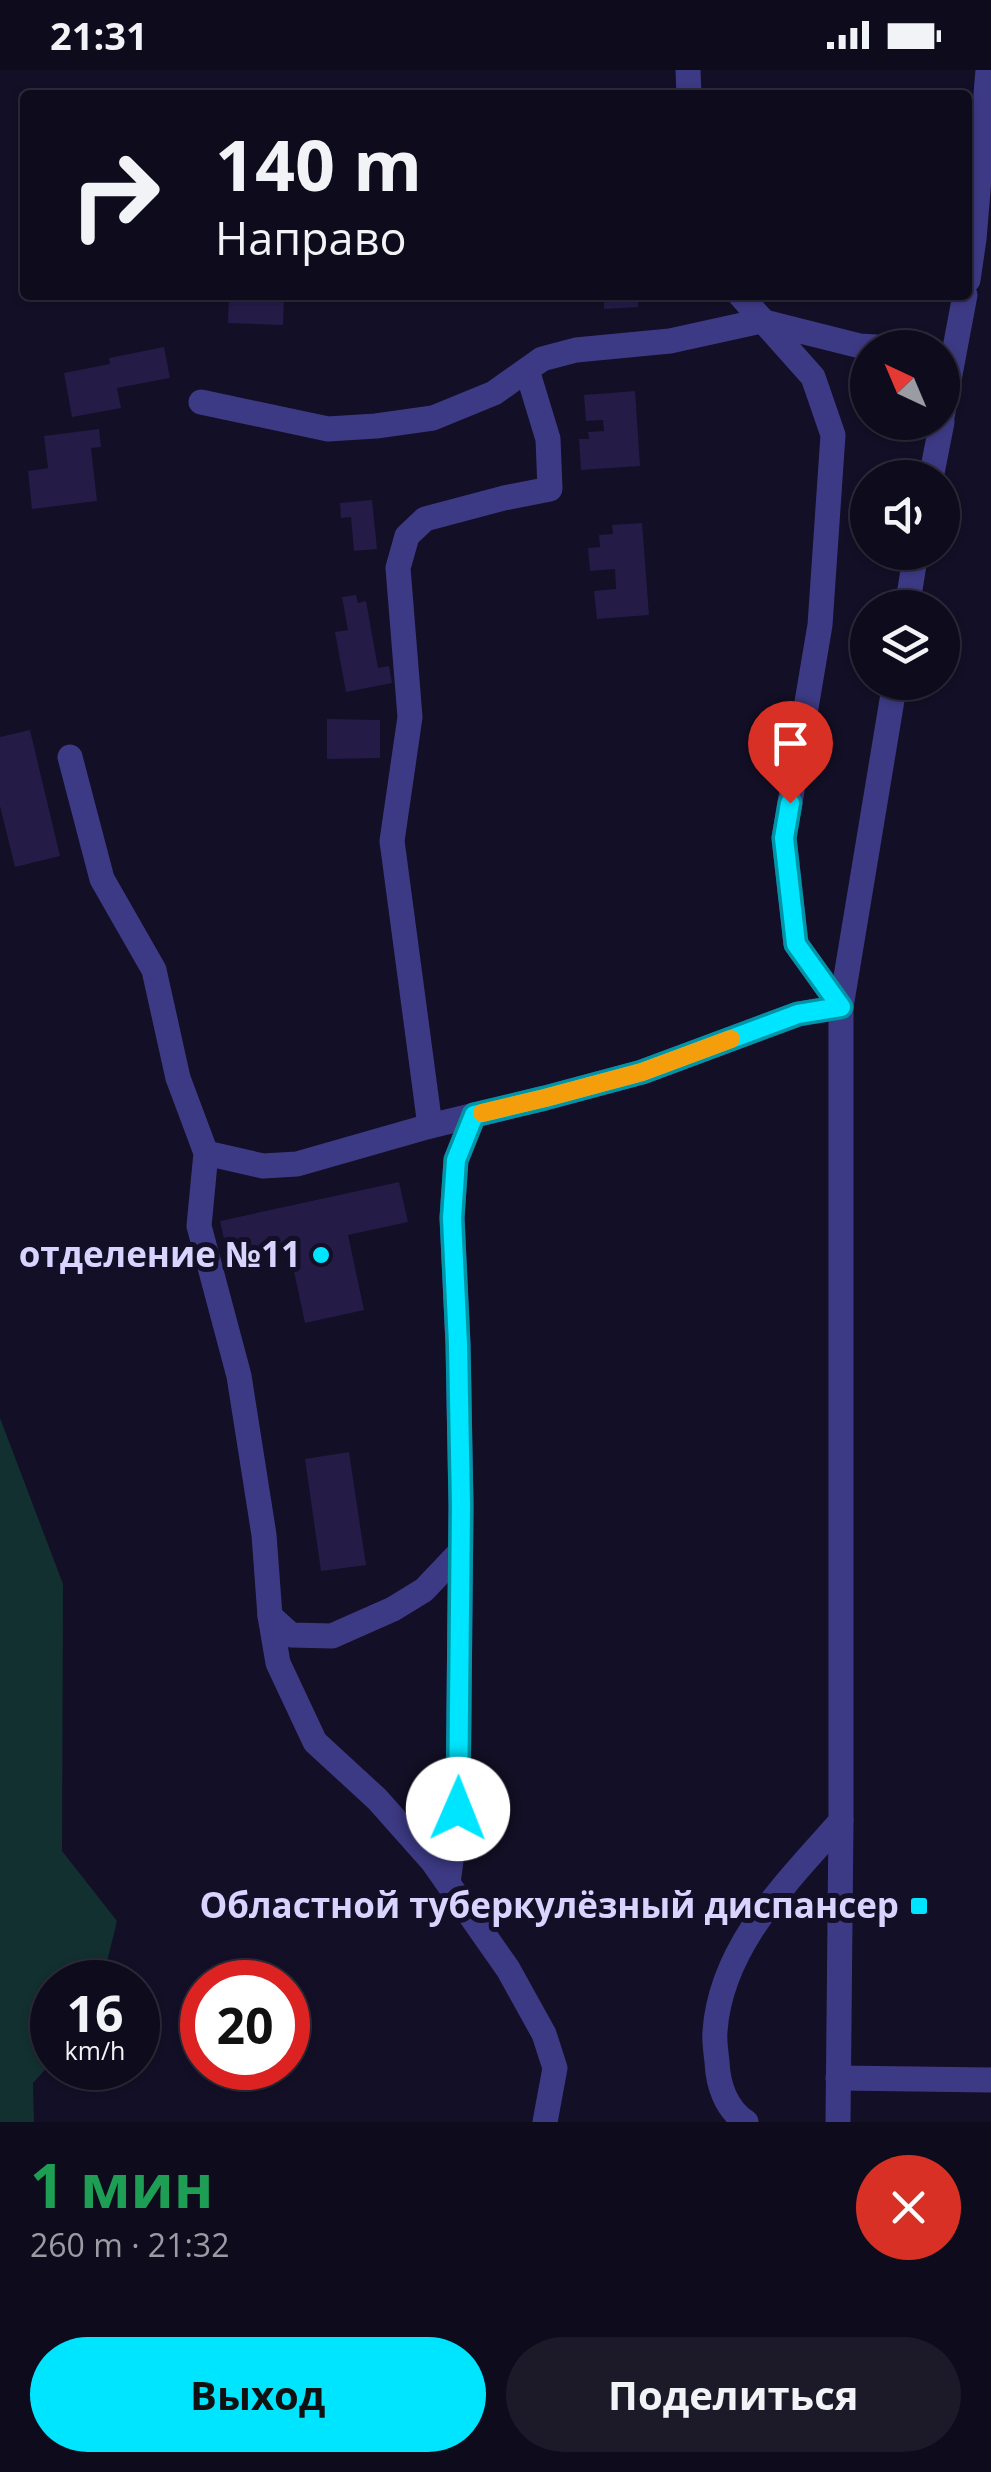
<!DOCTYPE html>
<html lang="ru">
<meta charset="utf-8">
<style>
:root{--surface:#0e0b1c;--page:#1c1929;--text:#f1f3f6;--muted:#9b9ba3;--line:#2e2b3b;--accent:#00e5ff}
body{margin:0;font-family:"Open Sans",sans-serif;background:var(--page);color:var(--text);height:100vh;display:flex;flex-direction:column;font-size:38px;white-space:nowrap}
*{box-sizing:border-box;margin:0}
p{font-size:32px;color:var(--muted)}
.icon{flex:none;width:55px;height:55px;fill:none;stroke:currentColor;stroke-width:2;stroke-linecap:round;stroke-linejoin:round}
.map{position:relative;height:2052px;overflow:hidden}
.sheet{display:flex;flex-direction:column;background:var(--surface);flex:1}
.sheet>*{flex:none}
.banner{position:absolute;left:20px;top:20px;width:952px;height:210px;border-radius:10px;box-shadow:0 2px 8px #0004,0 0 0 2px var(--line);background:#0e0b1c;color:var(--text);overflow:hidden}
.needle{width:65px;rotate:316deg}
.buttons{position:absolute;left:850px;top:260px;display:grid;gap:20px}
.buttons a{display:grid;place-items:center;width:110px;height:110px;border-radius:50%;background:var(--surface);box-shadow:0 2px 8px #0004,0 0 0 2px var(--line);font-size:50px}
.speed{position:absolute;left:30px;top:1890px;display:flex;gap:20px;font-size:50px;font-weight:700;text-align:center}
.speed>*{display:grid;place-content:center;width:130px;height:130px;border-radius:50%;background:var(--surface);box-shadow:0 2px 8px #0004,0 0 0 2px var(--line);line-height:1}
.speed small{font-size:25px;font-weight:400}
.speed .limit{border:15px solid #d22;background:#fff;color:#111}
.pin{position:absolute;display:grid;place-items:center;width:85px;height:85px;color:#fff;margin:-102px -42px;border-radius:50% 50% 50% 0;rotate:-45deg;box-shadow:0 0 10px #0007}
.pin .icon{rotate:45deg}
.me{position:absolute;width:110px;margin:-55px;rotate:1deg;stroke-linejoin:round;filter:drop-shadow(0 0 8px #0008)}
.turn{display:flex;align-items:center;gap:35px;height:210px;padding:0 30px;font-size:45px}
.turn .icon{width:130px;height:130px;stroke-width:2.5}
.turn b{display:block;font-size:70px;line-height:85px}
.round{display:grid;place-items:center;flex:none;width:105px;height:105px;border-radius:52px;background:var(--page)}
.summary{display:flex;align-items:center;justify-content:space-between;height:170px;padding:0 30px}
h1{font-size:60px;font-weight:700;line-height:75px;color:#1e9e55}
.primary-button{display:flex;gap:20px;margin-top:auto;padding:20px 30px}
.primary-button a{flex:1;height:115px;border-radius:60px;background:var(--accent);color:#111;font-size:40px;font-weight:700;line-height:115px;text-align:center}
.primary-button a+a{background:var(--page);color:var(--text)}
.status{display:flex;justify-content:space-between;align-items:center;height:70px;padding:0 50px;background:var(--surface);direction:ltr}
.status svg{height:28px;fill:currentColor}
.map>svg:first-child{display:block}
</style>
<div class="status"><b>21:31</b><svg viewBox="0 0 49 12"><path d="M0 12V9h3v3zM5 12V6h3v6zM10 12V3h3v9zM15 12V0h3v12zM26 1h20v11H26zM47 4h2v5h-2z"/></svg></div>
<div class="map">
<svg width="991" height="2052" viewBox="0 0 991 2052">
<rect width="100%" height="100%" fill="#130f26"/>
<path fill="#12302f" d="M0 1348 63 1514 62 1781 117 1851 102 1912H52V1992L33 2013 34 2052H0Z"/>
<g fill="#241b47">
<path d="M229 225H284L283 255 228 253Z"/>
<path d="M604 225H638V237L604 239Z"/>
<path d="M164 277 170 308 117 318 121 338 72 347 64 303 110 294 109 288Z"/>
<path d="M635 321 640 396 581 400 579 369H589L588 362 604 361 603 350 586 351 584 325Z"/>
<path d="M99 359 101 377 91 378 97 431 32 439 28 401 48 398 44 366Z"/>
<path d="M372 430 377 479 354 481 351 447 341 448 340 433Z"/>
<path d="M642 453 649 545 597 549 594 521 616 519 615 499 590 501 588 478 600 477 599 465 613 464 612 455Z"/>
<path d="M356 525 358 533 366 531 378 598 389 596 392 613 346 622 335 562 348 560 342 527Z"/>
<path d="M327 649 380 650V688L327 689Z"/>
<path d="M30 660 60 786 15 797 0 736V667Z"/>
<path d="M399 1112 408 1152 348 1165 364 1240 305 1253 289 1178 229 1192 220 1151Z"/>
<path d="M349 1382 366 1495 321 1501 305 1389Z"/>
</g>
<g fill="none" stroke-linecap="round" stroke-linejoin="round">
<g stroke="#3d3a85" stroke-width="25">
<path d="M688 0 689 25"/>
<path d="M968 210 974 169 988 0"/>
<path d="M201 332 328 359 376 356 433 348 494 323 542 289 576 280 670 271 761 251 860 276 890 278"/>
<path d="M942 347 965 225"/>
<path d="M931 408 942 352"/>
<path d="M907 538 916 482"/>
<path d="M70 687 102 809 154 900 178 1008 206 1083 199 1156 239 1306 264 1465 270 1546 278 1593 315 1672 377 1729 433 1792 508 1899 544 1964 555 1998 545 2052"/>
<path d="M430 1056 392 771 410 647 398 498 407 466 425 449 504 428 550 419 548 369 527 300"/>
<path d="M206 1083 263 1096 297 1094 430 1056 545 1028 642 1002 798 944 841 937 796 874 784 768 820 555 833 365 813 307 740 225"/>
<path d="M270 1546 291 1565 332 1566 393 1539 424 1520 460 1482"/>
<path d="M448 1813 458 1739 461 1436 458 1274 452 1147 456 1090 474 1045"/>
<path d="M838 2008 991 2010"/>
<path d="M746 2052C726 2039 718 2015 717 1992 716 1982 714 1971 715 1961 721 1876 788 1811 841 1751"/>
<path d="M838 2052 841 1751V937L895 612"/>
</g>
</g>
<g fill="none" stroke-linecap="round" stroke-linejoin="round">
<defs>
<path id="route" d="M458 1739 461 1436 458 1274 452 1148 456 1090 474 1045 545 1028 642 1002 798 944 841 937 796 874 784 768 790 733"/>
</defs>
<use href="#route" stroke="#0095a6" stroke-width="25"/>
<use href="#route" stroke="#00e5ff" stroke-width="18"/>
<path stroke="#f59e0b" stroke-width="18" d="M482 1043 545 1028 642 1002 731 969"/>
</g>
<g fill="#00e5ff" stroke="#130f26" stroke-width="4">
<circle cx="321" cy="1185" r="10"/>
<rect x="909" y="1826" width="20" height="20" rx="5"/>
</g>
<g text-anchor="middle" stroke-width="10" stroke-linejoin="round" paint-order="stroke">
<g font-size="35" font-weight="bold" fill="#d9d4ff" stroke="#130f26" text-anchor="end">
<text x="301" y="1197">отделение №11</text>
<text x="899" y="1848">Областной туберкулёзный диспансер</text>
</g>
</g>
</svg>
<div class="buttons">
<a><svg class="needle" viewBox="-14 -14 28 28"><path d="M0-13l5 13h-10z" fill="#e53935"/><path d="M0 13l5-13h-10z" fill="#9b9ba3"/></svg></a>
<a><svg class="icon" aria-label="sound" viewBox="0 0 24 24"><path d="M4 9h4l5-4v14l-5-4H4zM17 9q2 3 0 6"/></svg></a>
<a><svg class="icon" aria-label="layers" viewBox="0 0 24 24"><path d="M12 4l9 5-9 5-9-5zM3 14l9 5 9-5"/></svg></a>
</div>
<div class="speed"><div>16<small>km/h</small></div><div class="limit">20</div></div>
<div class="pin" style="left:790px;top:733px;background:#d93025"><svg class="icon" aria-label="arrive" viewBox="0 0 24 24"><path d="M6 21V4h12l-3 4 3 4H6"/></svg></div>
<svg class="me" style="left:458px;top:1739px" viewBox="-20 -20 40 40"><circle r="19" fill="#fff"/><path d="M0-13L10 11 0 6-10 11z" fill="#00e5ff"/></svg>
<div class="banner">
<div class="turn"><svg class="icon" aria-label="right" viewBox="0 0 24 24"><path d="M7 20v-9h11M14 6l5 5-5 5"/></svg><div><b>140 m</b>Направо</div></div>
</div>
</div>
<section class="sheet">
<div class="summary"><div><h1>1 мин</h1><p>260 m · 21:32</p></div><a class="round" style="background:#d93025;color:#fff"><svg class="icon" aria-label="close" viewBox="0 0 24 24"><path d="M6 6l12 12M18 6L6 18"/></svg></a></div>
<div class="primary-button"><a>Выход</a><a>Поделиться</a></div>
</section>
